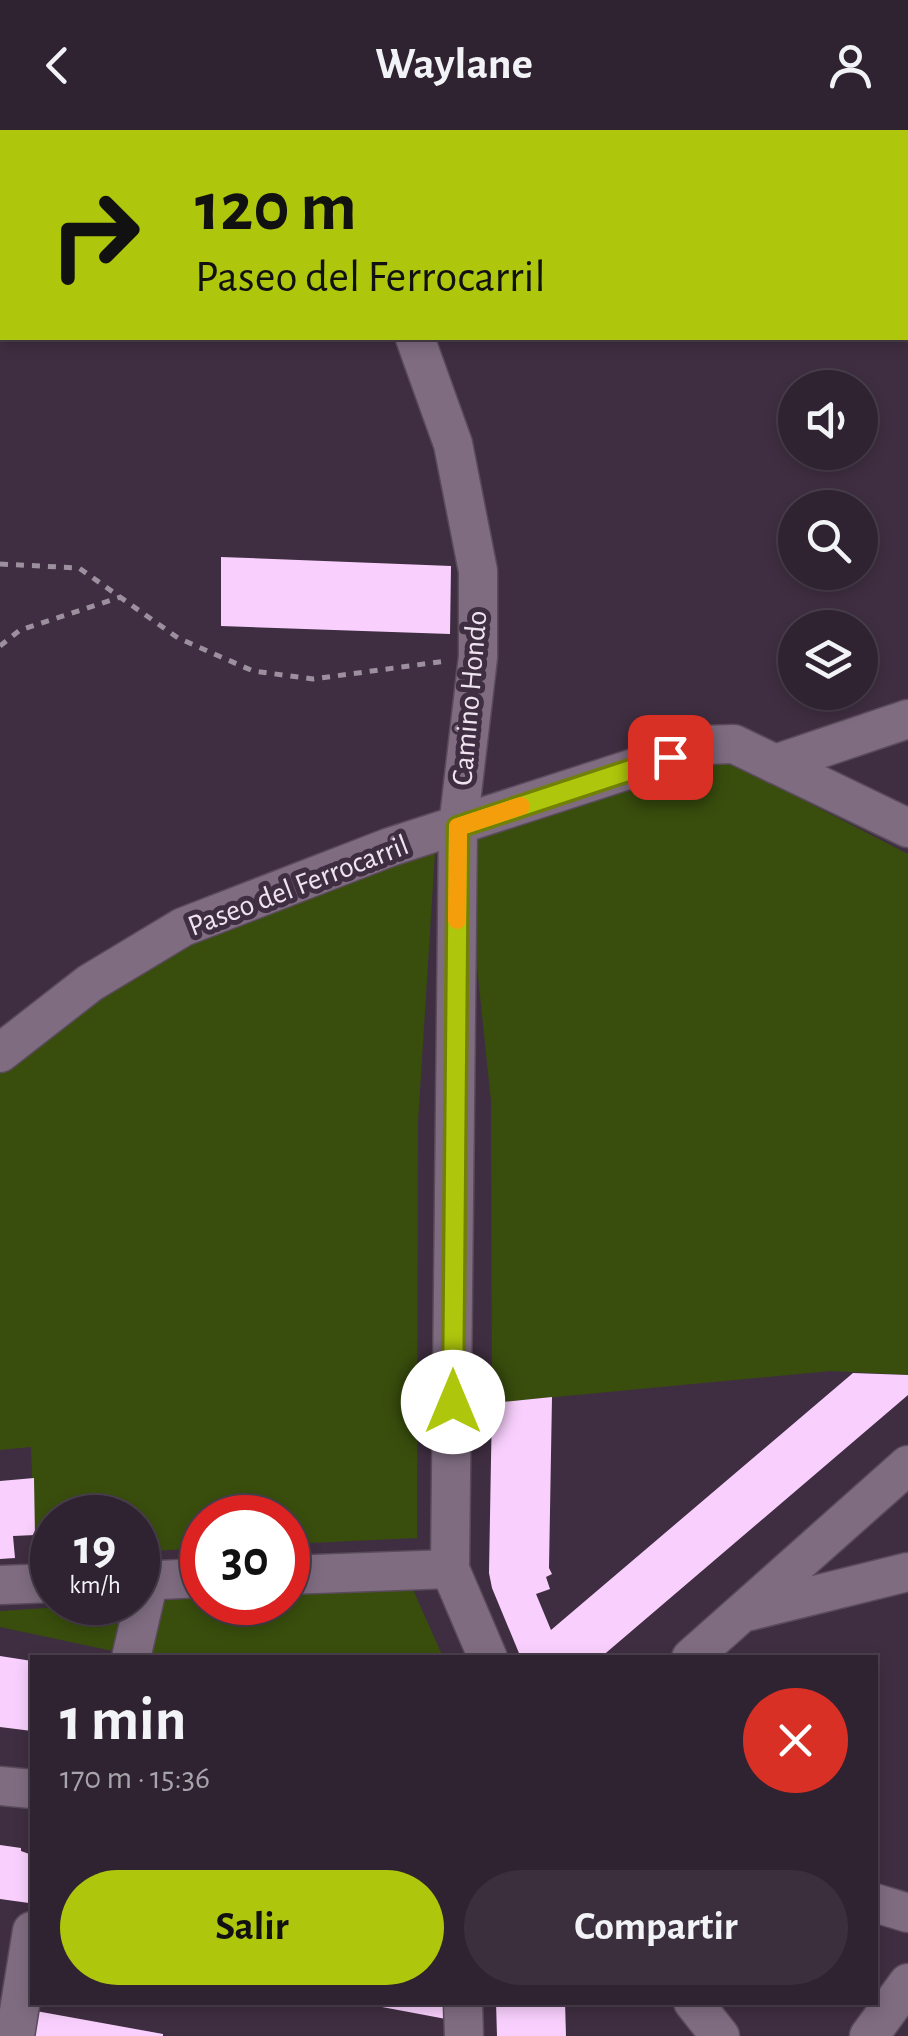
<!DOCTYPE html>
<html lang="es">
<meta charset="utf-8">
<style>
:root{--surface:#2f2231;--page:#3b2f3d;--text:#f1f3f6;--muted:#a7a4ab;--line:#4a3f4d;--accent:#aec60c}
body{margin:0;font-family:"Alegreya Sans",sans-serif;background:var(--page);color:var(--text);height:100vh;display:flex;flex-direction:column;font-size:38px;white-space:nowrap}
*{box-sizing:border-box;margin:0}
p{font-size:32px;color:var(--muted)}
.icon{flex:none;width:55px;height:55px;fill:none;stroke:currentColor;stroke-width:2;stroke-linecap:round;stroke-linejoin:round}
.map{position:relative;flex:1;overflow:hidden}
.sheet{position:absolute;left:30px;top:1525px;width:848px;height:350px;display:flex;flex-direction:column;background:var(--surface);border-radius:0px;box-shadow:0 5px 15px #0003,0 0 0 2px var(--line)}
.sheet>*{flex:none}
.top-card{position:absolute;left:0px;top:0px;width:910px;height:210px;box-shadow:0 5px 15px #0003,0 0 0 2px var(--line);background:#aec60c;color:#111;overflow:hidden}
.buttons{position:absolute;left:778px;top:240px;display:grid;gap:20px}
.buttons a{display:grid;place-items:center;width:100px;height:100px;border-radius:50%;background:var(--surface);box-shadow:0 5px 15px #0003,0 0 0 2px var(--line);font-size:50px}
.speed{position:absolute;left:30px;top:1365px;display:flex;gap:20px;font-size:50px;font-weight:700;text-align:center}
.speed>*{display:grid;place-content:center;width:130px;height:130px;border-radius:50%;background:var(--surface);box-shadow:0 5px 15px #0003,0 0 0 2px var(--line);line-height:1}
.speed small{font-size:25px;font-weight:400}
.speed .limit{border:15px solid #d22;background:#fff;color:#111}
.pin{position:absolute;display:grid;place-items:center;width:85px;height:85px;color:#fff;margin:-42px;border-radius:20px;box-shadow:0 5px 15px #0006}
.me{position:absolute;width:110px;margin:-55px;rotate:0deg;stroke-linejoin:round;filter:drop-shadow(0 0 8px #0008)}
.turn{display:flex;align-items:center;gap:35px;height:210px;padding:0 30px;font-size:45px}
.turn .icon{width:130px;height:130px;stroke-width:2.5}
.turn b{display:block;font-size:70px;line-height:85px}
.round{display:grid;place-items:center;flex:none;width:105px;height:105px;border-radius:52px;background:var(--page)}
.summary{display:flex;align-items:center;justify-content:space-between;height:170px;padding:0 30px}
h1{font-size:60px;font-weight:600;line-height:75px}
.action{display:flex;gap:20px;margin-top:auto;padding:20px 30px}
.action a{flex:1;height:115px;border-radius:60px;background:var(--accent);color:#111;font-size:40px;font-weight:600;line-height:115px;text-align:center}
.action a+a{background:var(--page);color:var(--text)}
header{display:flex;justify-content:space-between;align-items:center;height:130px;padding:0 30px;background:var(--surface);font-size:45px;font-weight:600}
.map>svg:first-child{display:block}
</style>
<header><svg class="icon" aria-label="back" viewBox="0 0 24 24"><path d="M15 5l-7 7 7 7"/></svg>Waylane<svg class="icon" aria-label="person" viewBox="0 0 24 24"><circle cx="12" cy="8" r="4"/><path d="M4 21q1-7 8-7t8 7"/></svg></header>
<div class="map">
<svg width="908" height="1906" viewBox="0 0 908 1906">
<rect width="100%" height="100%" fill="#3f2e41"/>
<g fill="#394e0d">
<path d="M719 617 770 653 908 724V1245L831 1241 492 1273 491 971 464 712Z"/>
<path d="M435 722 418 992 417 1408 288 1414V1388H202V1418L138 1422V1388H52V1426L35 1427 31 1317 0 1320V931L187 802Z"/>
<path d="M410 1453 443 1527H141L0 1497V1481L202 1468V1472H288V1462Z"/>
</g>
<g fill="#f9d0fd">
<path d="M221 427 451 436 450 504 221 496Z"/>
<path d="M853 1243 908 1245V1265L600 1528H521L492 1458 489 1443 492 1273 552 1267 549 1438 552 1444 546 1447 550 1459 536 1464 551 1500Z"/>
<path d="M34 1348 35 1405 13 1406 15 1428 0 1429V1351Z"/>
<path d="M0 1526 32 1531V1601L0 1597Z"/>
<path d="M0 1715 21 1718V1721L32 1725 29 1773 0 1769Z"/>
<path d="M383 1872H445L446 1889 382 1877Z"/>
<path d="M496 1872H565L566 1906H497Z"/>
<path d="M36 1881 163 1904V1906H32Z"/>
</g>
<g fill="none" stroke-linecap="round" stroke-linejoin="round">
<defs>
<g id="minor">
<path d="M349 0 350 2"/>
<path d="M415 208 453 314 478 441V527L458 697 450 1439 488 1528"/>
<path d="M775 634 908 589"/>
<path d="M0 923 90 853 183 797 390 717 705 615 734 614 908 698"/>
<path d="M288 1445 450 1439"/>
<path d="M138 1451 202 1448"/>
<path d="M0 1455 52 1453"/>
<path d="M750 1481 908 1442"/>
<path d="M131 1528 149 1450"/>
<path d="M691 1528 908 1335"/>
<path d="M0 1656 32 1659"/>
<path d="M875 1773 908 1783"/>
<path d="M463 1872 464 1906"/>
<path d="M693 1872 720 1906"/>
<path d="M15 1906 32 1801"/>
<path d="M869 1906 908 1853"/>
</g>
</defs>
<use href="#minor" stroke="#5a4b5b" stroke-width="41"/>
<g stroke="#9c8f9e" stroke-width="5" stroke-dasharray="8 8" stroke-linecap="butt">
<path d="M0 434 79 438 178 508 253 541 313 549 446 531"/>
<path d="M0 516 20 500 121 467"/>
</g>
<use href="#minor" stroke="#7f6c81" stroke-width="38"/>
</g>
<g fill="none" stroke-linecap="round" stroke-linejoin="round">
<defs>
<path id="route" d="M453 1272 458 697 670 627"/>
</defs>
<use href="#route" stroke="#718108" stroke-width="25"/>
<use href="#route" stroke="#aec60c" stroke-width="18"/>
<path stroke="#f59e0b" stroke-width="18" d="M457 790 458 697 521 676"/>
</g>
<g text-anchor="middle" stroke-width="10" stroke-linejoin="round" paint-order="stroke">
<g font-size="30" fill="#eee3ef" stroke="#3f2e41">
<text transform="translate(469 568) rotate(-85)" y="10">Camino Hondo</text>
<text transform="translate(298 755) rotate(-21)" y="10">Paseo del Ferrocarril</text>
</g>
</g>
</svg>
<div class="buttons">
<a><svg class="icon" aria-label="sound" viewBox="0 0 24 24"><path d="M4 9h4l5-4v14l-5-4H4zM17 9q2 3 0 6"/></svg></a>
<a><svg class="icon" aria-label="search" viewBox="0 0 24 24"><circle cx="10" cy="10" r="6"/><path d="M15 15l6 6"/></svg></a>
<a><svg class="icon" aria-label="layers" viewBox="0 0 24 24"><path d="M12 4l9 5-9 5-9-5zM3 14l9 5 9-5"/></svg></a>
</div>
<div class="speed"><div>19<small>km/h</small></div><div class="limit">30</div></div>
<div class="pin" style="left:670px;top:627px;background:#d93025"><svg class="icon" aria-label="arrive" viewBox="0 0 24 24"><path d="M6 21V4h12l-3 4 3 4H6"/></svg></div>
<svg class="me" style="left:453px;top:1272px" viewBox="-20 -20 40 40"><circle r="19" fill="#fff"/><path d="M0-13L10 11 0 6-10 11z" fill="#aec60c"/></svg>
<div class="top-card">
<div class="turn"><svg class="icon" aria-label="right" viewBox="0 0 24 24"><path d="M7 20v-9h11M14 6l5 5-5 5"/></svg><div><b>120 m</b>Paseo del Ferrocarril</div></div>
</div>
<section class="sheet">
<div class="summary"><div><h1>1 min</h1><p>170 m · 15:36</p></div><a class="round" style="background:#d93025;color:#fff"><svg class="icon" aria-label="close" viewBox="0 0 24 24"><path d="M6 6l12 12M18 6L6 18"/></svg></a></div>
<div class="action"><a>Salir</a><a>Compartir</a></div>
</section>
</div>
